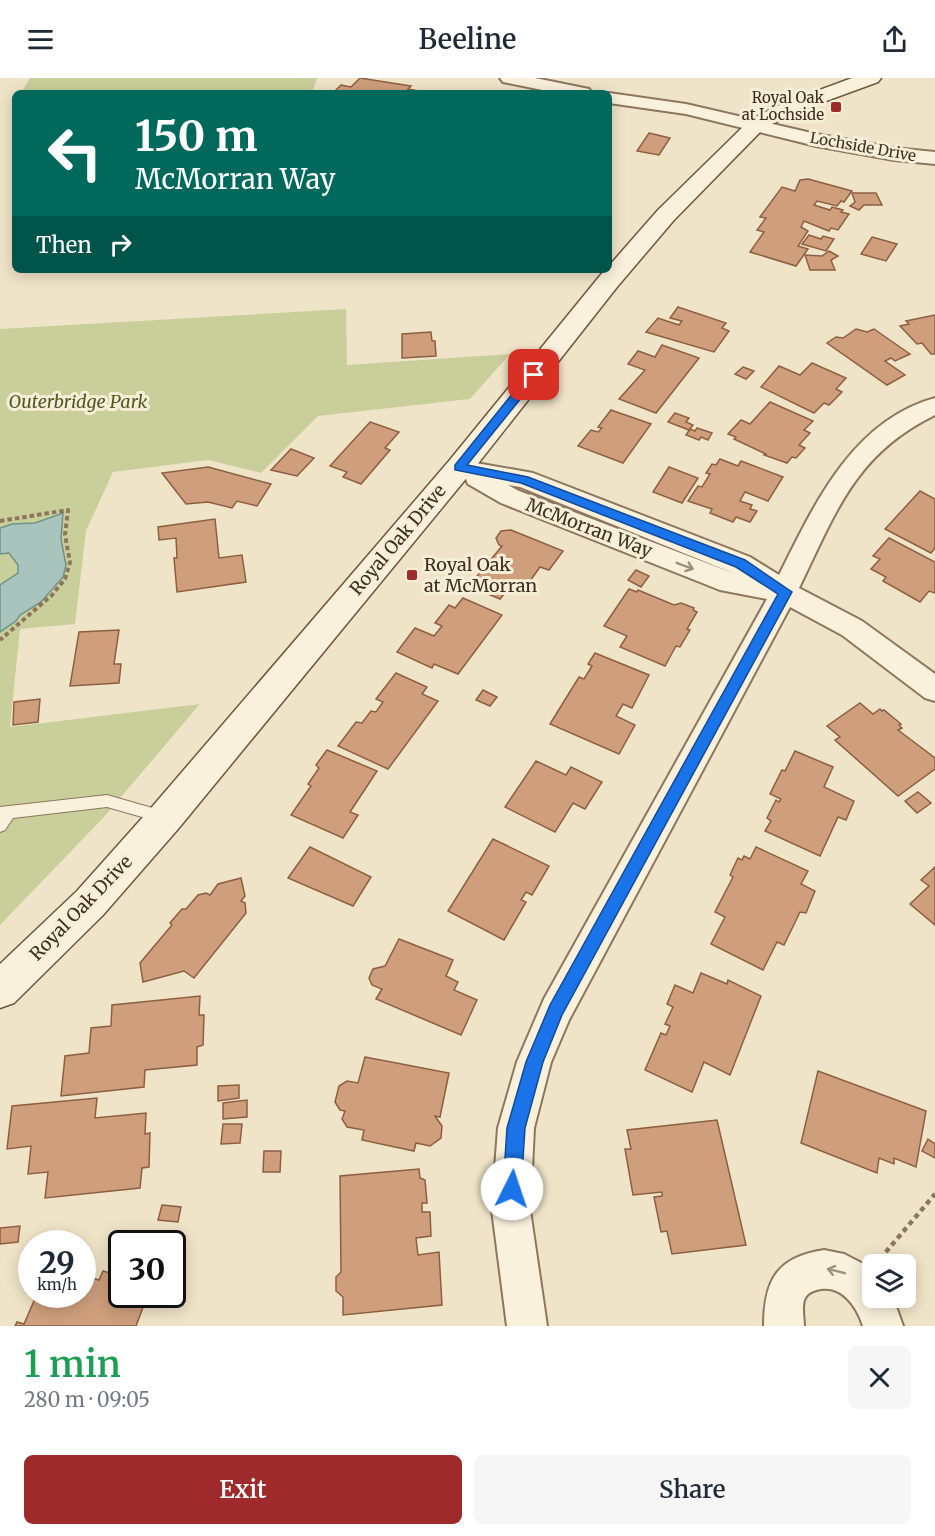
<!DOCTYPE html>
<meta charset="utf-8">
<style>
:root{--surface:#fff;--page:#f6f6f7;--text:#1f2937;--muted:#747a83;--accent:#9e2a2b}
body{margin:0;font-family:Merriweather,serif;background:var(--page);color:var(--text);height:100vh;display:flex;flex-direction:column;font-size:22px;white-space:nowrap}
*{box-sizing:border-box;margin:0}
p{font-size:20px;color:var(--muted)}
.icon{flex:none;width:33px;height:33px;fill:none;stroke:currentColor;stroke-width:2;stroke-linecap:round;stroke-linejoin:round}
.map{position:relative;height:1248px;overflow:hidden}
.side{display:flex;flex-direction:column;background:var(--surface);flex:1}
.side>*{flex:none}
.guide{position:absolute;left:12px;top:12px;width:600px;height:183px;border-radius:9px;box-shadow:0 3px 15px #0003;background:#00695c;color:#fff;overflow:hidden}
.tools{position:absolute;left:862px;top:1176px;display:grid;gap:12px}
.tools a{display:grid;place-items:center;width:54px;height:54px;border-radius:9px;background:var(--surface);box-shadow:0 3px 15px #0003;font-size:30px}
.speed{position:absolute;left:18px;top:1152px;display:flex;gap:12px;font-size:30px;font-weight:700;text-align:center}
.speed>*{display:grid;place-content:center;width:78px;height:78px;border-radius:50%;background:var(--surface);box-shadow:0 3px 15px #0003;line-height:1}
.speed small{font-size:15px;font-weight:400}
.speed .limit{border:3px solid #111;border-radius:9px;background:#fff;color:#111}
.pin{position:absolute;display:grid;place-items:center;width:51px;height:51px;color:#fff;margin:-26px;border-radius:12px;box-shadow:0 3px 9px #0006}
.me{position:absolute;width:66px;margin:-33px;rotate:4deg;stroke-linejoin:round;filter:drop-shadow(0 0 4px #0008)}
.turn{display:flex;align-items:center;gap:21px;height:126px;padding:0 24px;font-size:27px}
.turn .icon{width:78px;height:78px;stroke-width:2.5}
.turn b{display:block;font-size:42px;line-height:51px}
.then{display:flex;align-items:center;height:57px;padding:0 24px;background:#0003;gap:12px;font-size:22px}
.round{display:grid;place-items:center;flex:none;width:63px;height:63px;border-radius:9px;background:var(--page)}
.summary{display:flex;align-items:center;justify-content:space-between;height:102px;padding:0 24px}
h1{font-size:36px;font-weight:600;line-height:45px;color:#1e9e55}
.action{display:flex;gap:12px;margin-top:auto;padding:12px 24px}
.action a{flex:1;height:69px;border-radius:9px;background:var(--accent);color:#fff;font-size:24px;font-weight:600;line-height:69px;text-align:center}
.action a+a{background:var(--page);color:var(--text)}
header{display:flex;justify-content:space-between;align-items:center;height:78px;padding:0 24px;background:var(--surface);font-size:27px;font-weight:600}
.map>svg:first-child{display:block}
</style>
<header><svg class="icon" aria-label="menu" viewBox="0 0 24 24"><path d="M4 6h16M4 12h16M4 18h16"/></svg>Beeline<svg class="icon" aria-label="share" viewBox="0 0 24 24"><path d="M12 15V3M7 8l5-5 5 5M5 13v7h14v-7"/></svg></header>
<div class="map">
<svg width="935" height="1248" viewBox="0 0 935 1248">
<rect width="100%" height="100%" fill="#f0e4c8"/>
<g fill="#c9cf9b">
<path d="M30 0H317L312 15H21Z"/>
<path d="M346 231 347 287 510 276 470 321 318 338 261 395 208 382 113 394 86 453 75 546 20 551 10 649 200 626 104 739 0 847V251Z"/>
</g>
<path fill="#a9c4bc" stroke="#6f938a" stroke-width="1.5" d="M63 435 61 461 66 487 63 499 41 524 20 537 16 543 0 554V507L18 495V487L9 475 0 476V450L12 446 35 445Z"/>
<g fill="#cf9f7d" stroke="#8d5f41" stroke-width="1.5">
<path d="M360 0 411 8 408 11 429 15H333L341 7 351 9Z"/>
<path d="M649 55 670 60 659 77 637 73Z"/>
<path d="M808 101 852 113 844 124 841 123 837 128 817 123 814 127 830 132 832 129 843 132 841 134 849 136 838 152 831 150 829 153 804 143 801 149 808 153 798 168 808 171 796 188 750 174 764 154 757 152 766 140 760 139 782 109 795 113 800 102Z"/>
<path d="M852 115H876L882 127H864L859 132 850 128 855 124Z"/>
<path d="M809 157 821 161 823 158 834 161 826 173 802 166Z"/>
<path d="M872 159 897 166 886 183 861 176Z"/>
<path d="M829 173 838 178 831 182 835 192H810L805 177 822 178Z"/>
<path d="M678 229 726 245 722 250 729 253 714 274 646 254 658 240 679 247 682 243 670 240Z"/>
<path d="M935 237V276H931L922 265 917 266 900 248 909 246 906 243Z"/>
<path d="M856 251 867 254 874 251 910 276 895 283 891 280 885 283 905 297 887 307 827 265 836 259 843 260Z"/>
<path d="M431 254 432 263H435L436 278 402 280V256Z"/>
<path d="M662 267 699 280 656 335 619 321 645 292 628 286 638 273 655 279Z"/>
<path d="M812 285 846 300 836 311 842 314 829 327 824 325 814 335 761 309 779 288 800 297Z"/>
<path d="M743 289 754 293 746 301 735 296Z"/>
<path d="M770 324 813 343 804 352 810 355 799 367 805 370 796 380 792 379 787 385 764 377 766 376 734 361 736 359 728 356 741 342 750 346Z"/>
<path d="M611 332 651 346 623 385 578 368 591 352 598 354 602 350 598 349Z"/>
<path d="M675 335 689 340 686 344 693 347 689 352 668 344Z"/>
<path d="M370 344 399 354 385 370 390 372 361 406 343 399 347 394 330 388Z"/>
<path d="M697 350 712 355 708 362 701 359 699 362 686 357 690 351 695 353Z"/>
<path d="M291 371 314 380 297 398 271 392Z"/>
<path d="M720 381 738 388 741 383 783 399 768 423 745 414 740 423 752 427 750 431 757 433 750 444 736 439 733 444 710 435 712 431 688 423 698 408 702 409 710 396 706 395 712 386 716 387Z"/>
<path d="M208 389 271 406 257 428 237 423 232 430 208 424 186 426 162 395Z"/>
<path d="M669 389 698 400 682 425 653 414Z"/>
<path d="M920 413 935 421V470L931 475 885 451Z"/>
<path d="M215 441 219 480 242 477 246 504 177 514 174 480H177L176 460 159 462 158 449Z"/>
<path d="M511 452 563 473 549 492 540 489 525 510 513 505 500 521 469 508 502 468 499 467 496 460 501 453Z"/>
<path d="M889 460 935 484V515L929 513 920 524 883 503 886 499 871 491 880 481 873 478Z"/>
<path d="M636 492 649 498 641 509 628 502Z"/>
<path d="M629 511 637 514 638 512 674 527 681 525 694 530 693 532 697 534 687 551 690 552 680 569 676 568 665 588 620 569 627 558 604 548Z"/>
<path d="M463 520 502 537 458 596 434 586 432 590 397 574 415 550 434 558 442 548 435 545 449 527 455 530Z"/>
<path d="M119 552 114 586H121L119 605 70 608 79 554Z"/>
<path d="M595 575 649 597 632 630 623 626 616 638 635 647 619 676 550 646 579 599 584 601 592 588 588 586Z"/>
<path d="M396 595 427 609 422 616 438 623 388 691 338 668 356 644 362 645 371 633 376 634 383 624 376 621Z"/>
<path d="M483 612 497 619 490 628 476 622Z"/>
<path d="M40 621 38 644 13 647 14 624Z"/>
<path d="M860 625 873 636 880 631 882 633 884 632 901 646 899 647 902 650 898 652 935 680V691L898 718 835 662 840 659 827 648Z"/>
<path d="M327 672 377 693 350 734 358 737 343 760 291 737 311 708 308 706 319 690 316 687Z"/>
<path d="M795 673 833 689 824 709 854 723 846 742 838 739 820 778 765 753 771 743 767 740 776 722 779 724 781 721 770 716 782 692 785 693Z"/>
<path d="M536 683 566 697 571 689 602 704 585 731 573 725 555 754 505 729Z"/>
<path d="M918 714 931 725 917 735 905 723Z"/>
<path d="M493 761 549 788 532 817 526 814 521 822 526 824 504 862 448 833Z"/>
<path d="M310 769 371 799 353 828 288 800Z"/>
<path d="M756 769 808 793 801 806 815 813 806 835 800 834 784 867 777 864 763 892 711 866 725 839 715 834 733 799 730 797 738 780 742 782 744 778 750 781Z"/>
<path d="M935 789V847L910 826 929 808 921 802Z"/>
<path d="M241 800 245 818 241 823 245 825 246 835 194 900 184 893 143 904 140 885 172 847 170 845 182 831H186L198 817 206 815 210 817 218 806Z"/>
<path d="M399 861 453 882 446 898 458 904 454 912 477 922 461 957 376 921 382 911 372 907 369 900 373 891 385 888Z"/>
<path d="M701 895 727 906 728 902 761 918 730 997 704 984 692 1014 645 992 661 955 666 957 670 948 665 946 673 929 667 926 675 907 693 915Z"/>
<path d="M200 918 199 937H204L203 967 197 969V987L145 992 144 1009 61 1018 65 978 89 975 91 950 111 948 112 927Z"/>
<path d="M365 979 449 995 440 1039 435 1038 442 1048 441 1060 430 1068 416 1065 414 1073 362 1062 364 1052 347 1049 342 1041 345 1033 340 1032 335 1024 339 1008 347 1003 358 1005Z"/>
<path d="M818 993 926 1033 916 1089 894 1080V1086L879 1080 877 1095 801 1065Z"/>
<path d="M239 1007V1020L218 1023V1008Z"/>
<path d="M97 1020 95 1040 146 1035 145 1056 150 1055 149 1089 142 1090 140 1110 45 1120 48 1094 28 1096 31 1068 7 1071 12 1028Z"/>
<path d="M247 1022V1039L223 1041V1025Z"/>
<path d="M717 1042 746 1167 672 1176 667 1153 661 1154 654 1119 662 1118V1114L633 1117 625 1071H631L627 1052Z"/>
<path d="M223 1046H242L240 1065 221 1066Z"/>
<path d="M928 1061 935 1066V1080L922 1073Z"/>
<path d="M264 1073H281L280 1094H263Z"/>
<path d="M419 1091 420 1100 425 1102 427 1125H422V1134H430L431 1158 416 1160 418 1177 439 1174 442 1227 343 1237V1219L336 1213V1199L341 1194 340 1098Z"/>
<path d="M162 1127 181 1129 178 1144 158 1142Z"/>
<path d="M20 1148 18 1164 0 1166V1150Z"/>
<path d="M103 1193 122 1198V1216H148L136 1248H15L17 1244 24 1246 37 1216H82V1197L99 1202Z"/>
</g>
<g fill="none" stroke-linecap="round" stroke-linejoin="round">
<defs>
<path id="service" d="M107 717 163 733 168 735 170 739 168 743 163 745 107 729 13 740 5 752 0 754V729Z"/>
<g id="minor">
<path d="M500 0H535L589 11 592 15H557L503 4Z"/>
<path d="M608 15H609L686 26 816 56 894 70 935 74V86L894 82 816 68 686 36 609 25Z"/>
<path d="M935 320V337C855 376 836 434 799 510L862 543 935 596V623L925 620 842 557 790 529 569 942 551 984 534 1050 530 1132 547 1248H507L492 1132 498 1050 517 984 544 921 767 521 720 512 501 425 468 406 465 399 450 396 447 390 450 384 459 382 533 395 750 479 779 497C814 427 852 343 935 320ZM508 407 520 409 738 497 519 413Z"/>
<path d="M824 1172 844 1176 873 1191V1220H893L903 1248H863C857 1229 843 1208 821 1211 815 1212 808 1214 805 1220 801 1227 804 1240 804 1248H764C764 1202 777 1179 824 1172Z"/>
</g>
<path id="secondary" d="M852 0H881L878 4 796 34 764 50 674 142 617 209 469 397 178 751 103 837 14 925 0 930V886L77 813 152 729 449 383 599 199 605 192H609V188L658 132 750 42 782 26Z"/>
</defs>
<use href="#service" stroke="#8d765c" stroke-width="2"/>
<use href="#minor" stroke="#8d765c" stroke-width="4"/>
<use href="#secondary" stroke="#6f573f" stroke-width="3"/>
<path stroke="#8d765c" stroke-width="4" stroke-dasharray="4.5 3" stroke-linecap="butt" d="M0 443 68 432 65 457 70 484 65 501 52 517 0 562"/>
<path stroke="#8d765c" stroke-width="4.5" stroke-dasharray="5 4" stroke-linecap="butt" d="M880 1181 935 1116"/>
<use href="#service" fill="#faf1dc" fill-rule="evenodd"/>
<use href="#minor" fill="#faf1dc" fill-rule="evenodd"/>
<use href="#secondary" fill="#faf1dc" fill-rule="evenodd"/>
</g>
<defs><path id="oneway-shaft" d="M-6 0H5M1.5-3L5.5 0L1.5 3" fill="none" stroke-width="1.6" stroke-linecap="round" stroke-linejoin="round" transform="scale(1.5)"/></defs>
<g stroke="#9c907e">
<use href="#oneway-shaft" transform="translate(685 488) rotate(21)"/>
<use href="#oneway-shaft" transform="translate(836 1193) rotate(-166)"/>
</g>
<path fill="#1a73e8" stroke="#114b97" stroke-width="1.5" d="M534 293 538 294V299L467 387 528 399 745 482 792 514 562 937 543 984 525 1050 521 1111 518 1118 512 1120 506 1118 503 1111 507 1050 526 984 550 927 778 516 736 489 521 405 455 392V387L530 294Z"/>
<g fill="#9e2a2b" stroke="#f7eed8" stroke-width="2">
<rect x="830" y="23" width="12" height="12" rx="3"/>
<rect x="406" y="491" width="12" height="12" rx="3"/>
</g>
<g text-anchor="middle" stroke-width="6" stroke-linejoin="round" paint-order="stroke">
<g font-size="15" fill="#3d2e20" stroke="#f7eed8" text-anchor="end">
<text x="824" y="25">Royal Oak<tspan x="824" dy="17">at Lochside</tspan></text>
</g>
<g font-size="15" fill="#3d2e20" stroke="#f7eed8">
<text transform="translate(863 69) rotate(10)" y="5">Lochside Drive</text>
</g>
<g font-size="18" font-style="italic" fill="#4d5a26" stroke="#f7eed8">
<text x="78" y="330">Outerbridge Park</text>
</g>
<g font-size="18" fill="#3d2e20" stroke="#f7eed8">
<text transform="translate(589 450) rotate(21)" y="6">McMorran Way</text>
<text transform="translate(398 462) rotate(-50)" y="6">Royal Oak Drive</text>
<text transform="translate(81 830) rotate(-46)" y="6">Royal Oak Drive</text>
</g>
<g font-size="18" fill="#3d2e20" stroke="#f7eed8" text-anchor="start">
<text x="424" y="493">Royal Oak<tspan x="424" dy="21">at McMorran</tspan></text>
</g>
</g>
</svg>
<div class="tools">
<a><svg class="icon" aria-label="layers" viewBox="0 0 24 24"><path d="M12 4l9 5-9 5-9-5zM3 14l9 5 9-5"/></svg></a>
</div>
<div class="speed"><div>29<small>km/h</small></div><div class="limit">30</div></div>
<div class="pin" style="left:534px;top:297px;background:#d93025"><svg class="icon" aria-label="arrive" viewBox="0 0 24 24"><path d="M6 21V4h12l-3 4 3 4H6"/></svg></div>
<svg class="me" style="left:512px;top:1111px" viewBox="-20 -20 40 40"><circle r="19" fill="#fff"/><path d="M0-13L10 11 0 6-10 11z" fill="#1a73e8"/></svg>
<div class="guide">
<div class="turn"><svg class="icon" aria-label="left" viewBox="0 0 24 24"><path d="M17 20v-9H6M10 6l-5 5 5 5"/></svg><div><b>150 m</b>McMorran Way</div></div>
<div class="then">Then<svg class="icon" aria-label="right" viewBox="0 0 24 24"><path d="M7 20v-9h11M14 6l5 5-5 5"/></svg></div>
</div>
</div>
<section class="side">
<div class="summary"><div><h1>1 min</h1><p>280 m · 09:05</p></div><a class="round"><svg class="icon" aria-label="close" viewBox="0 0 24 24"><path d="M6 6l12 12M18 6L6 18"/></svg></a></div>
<div class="action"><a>Exit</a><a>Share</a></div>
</section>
